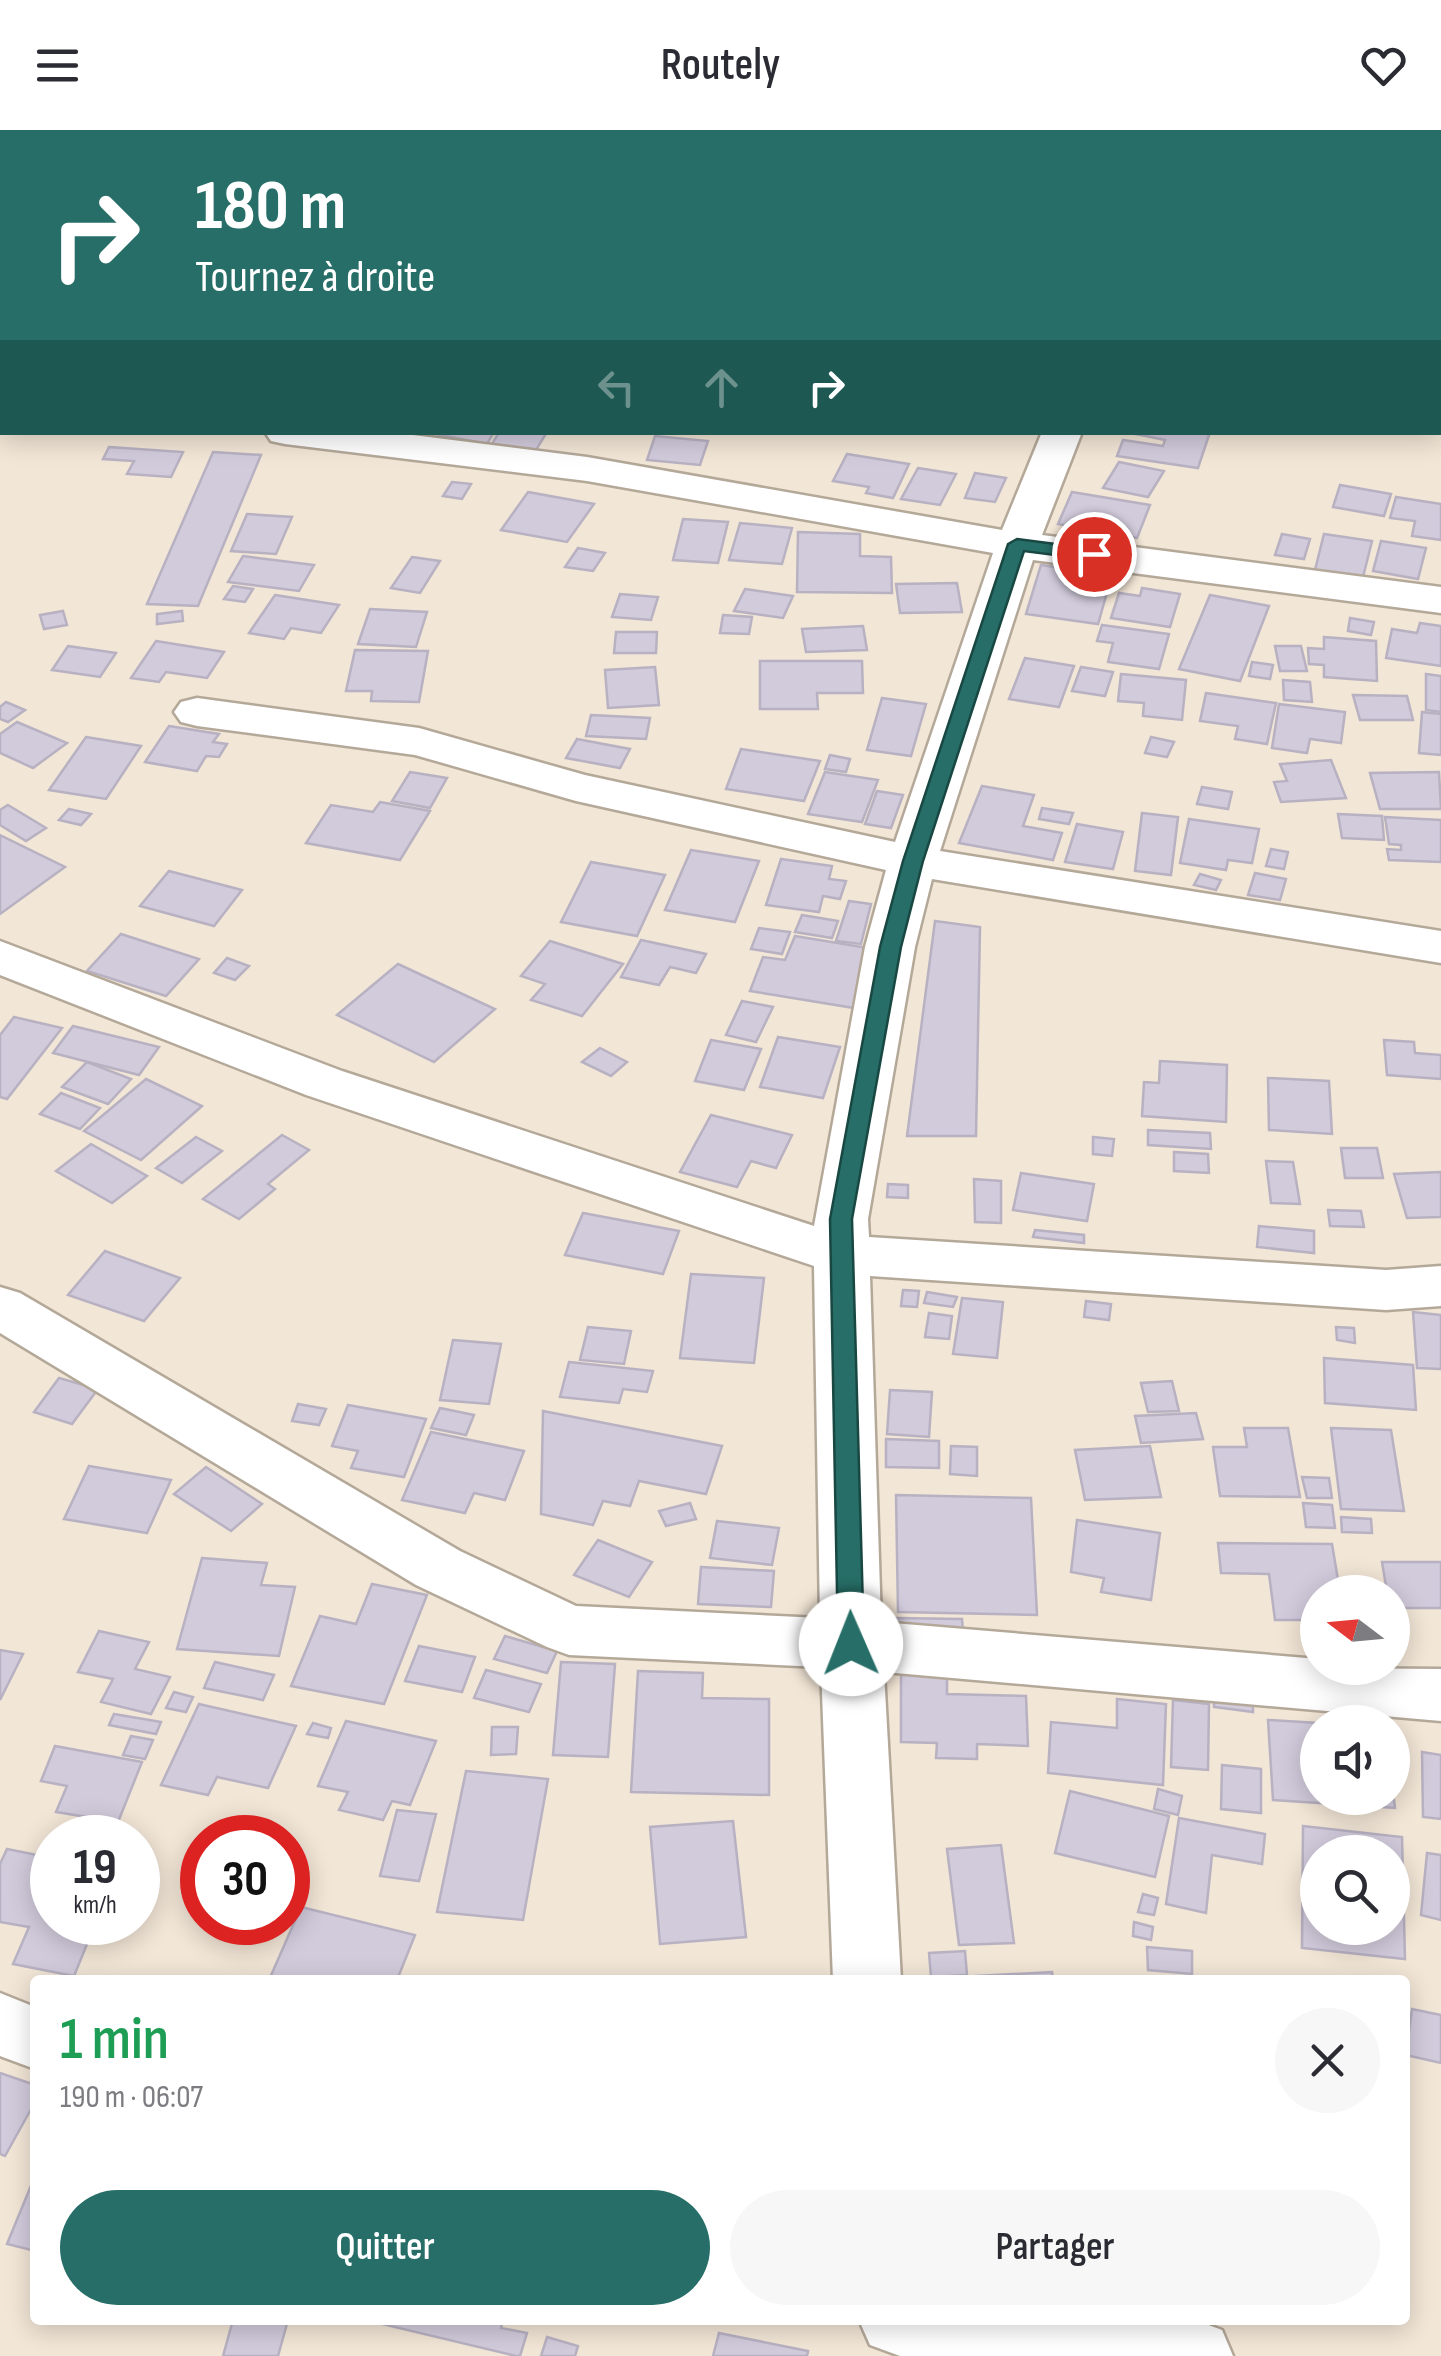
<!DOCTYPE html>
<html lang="fr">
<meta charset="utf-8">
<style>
:root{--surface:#fff;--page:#f7f7f7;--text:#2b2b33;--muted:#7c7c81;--accent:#266e67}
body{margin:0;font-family:"Sofia Sans Condensed",sans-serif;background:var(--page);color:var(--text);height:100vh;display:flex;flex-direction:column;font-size:38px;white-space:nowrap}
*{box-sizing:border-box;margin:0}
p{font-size:32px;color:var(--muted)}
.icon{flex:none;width:55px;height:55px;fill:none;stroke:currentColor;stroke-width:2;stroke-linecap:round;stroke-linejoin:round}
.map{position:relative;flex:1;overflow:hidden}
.panel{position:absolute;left:30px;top:1845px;width:1380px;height:350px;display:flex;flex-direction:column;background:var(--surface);border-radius:10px;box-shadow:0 5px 25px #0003}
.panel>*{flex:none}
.hud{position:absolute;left:0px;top:0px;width:1442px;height:305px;box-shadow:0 5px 25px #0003;background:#266e67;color:#fff;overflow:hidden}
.needle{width:65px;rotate:286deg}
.controls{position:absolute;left:1300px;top:1445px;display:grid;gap:20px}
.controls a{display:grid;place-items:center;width:110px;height:110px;border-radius:50%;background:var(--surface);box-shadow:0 5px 25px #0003;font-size:50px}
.speed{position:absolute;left:30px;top:1685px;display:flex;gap:20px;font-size:50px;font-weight:700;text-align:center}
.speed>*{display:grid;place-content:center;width:130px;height:130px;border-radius:50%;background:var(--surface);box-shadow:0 5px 25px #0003;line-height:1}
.speed small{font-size:25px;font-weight:400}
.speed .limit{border:15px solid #d22;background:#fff;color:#111}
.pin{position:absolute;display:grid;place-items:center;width:85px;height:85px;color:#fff;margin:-42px;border:5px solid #fff;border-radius:50%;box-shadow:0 2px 10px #0007}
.me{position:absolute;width:110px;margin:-55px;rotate:359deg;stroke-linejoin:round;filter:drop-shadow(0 0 8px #0008)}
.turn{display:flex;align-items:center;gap:35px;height:210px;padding:0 30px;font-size:45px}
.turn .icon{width:130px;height:130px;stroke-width:2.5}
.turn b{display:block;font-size:70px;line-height:85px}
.lanes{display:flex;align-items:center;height:95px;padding:0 30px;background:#0003;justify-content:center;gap:50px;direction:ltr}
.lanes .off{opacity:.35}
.round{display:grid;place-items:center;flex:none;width:105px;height:105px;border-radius:52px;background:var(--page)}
.head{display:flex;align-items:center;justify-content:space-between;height:170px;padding:0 30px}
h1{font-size:60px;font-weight:600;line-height:75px;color:#1e9e55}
.primary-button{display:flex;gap:20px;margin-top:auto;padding:20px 30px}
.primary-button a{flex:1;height:115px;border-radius:60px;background:var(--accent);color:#fff;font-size:40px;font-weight:600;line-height:115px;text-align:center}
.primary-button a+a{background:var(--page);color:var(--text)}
header{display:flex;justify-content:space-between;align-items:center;height:130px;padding:0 30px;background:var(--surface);font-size:45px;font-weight:600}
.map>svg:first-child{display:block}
</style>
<header><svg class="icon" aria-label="menu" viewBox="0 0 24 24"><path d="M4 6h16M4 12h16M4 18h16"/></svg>Routely<svg class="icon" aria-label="heart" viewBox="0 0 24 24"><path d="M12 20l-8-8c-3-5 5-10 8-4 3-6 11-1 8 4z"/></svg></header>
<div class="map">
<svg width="1441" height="2226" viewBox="0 0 1441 2226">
<rect width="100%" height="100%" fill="#f2e6d6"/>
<g fill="#d2cbdc" stroke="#b8b1c2" stroke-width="2.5" fill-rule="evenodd">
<path d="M425 302H494L487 314Z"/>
<path d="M499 302H547L536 320 492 314Z"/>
<path d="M1210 302 1198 338 1117 326 1123 310 1163 316 1165 310 1126 302Z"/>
<path d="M655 306 708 311 700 335 647 330Z"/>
<path d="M109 317 183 322 171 347 127 344 134 331 103 329Z"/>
<path d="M213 322 261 325 198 476 147 474Z"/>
<path d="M847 324 909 334 893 368 866 363 869 357 833 351Z"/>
<path d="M1119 332 1164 341 1148 367 1103 358Z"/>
<path d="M918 338 956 344 940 375 901 369Z"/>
<path d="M975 343 1006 348 995 372 965 368Z"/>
<path d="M452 352 471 354 462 369 443 366Z"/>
<path d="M1340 355 1391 364 1384 386 1333 377Z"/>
<path d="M528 362 594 374 567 412 501 400Z"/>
<path d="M1072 362 1150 375 1137 408 1058 394Z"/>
<path d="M1396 367 1441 374V410L1412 406 1415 391 1390 388Z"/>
<path d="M247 384 292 387 276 424 231 421Z"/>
<path d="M683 389 728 392 718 433 673 430Z"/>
<path d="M740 393 792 398 782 434 729 430Z"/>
<path d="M798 402 860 404V426L891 427 892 463 797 462Z"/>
<path d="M1282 404 1310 409 1304 429 1275 425Z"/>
<path d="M1324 404 1372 411 1363 447 1315 440Z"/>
<path d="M1381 411 1426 418 1418 449 1373 441Z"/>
<path d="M578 418 605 423 593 441 565 437Z"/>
<path d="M243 426 314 435 299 461 228 452Z"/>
<path d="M412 427 440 431 420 463 391 458Z"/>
<path d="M1041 435 1112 445 1098 494 1026 484Z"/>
<path d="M957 453 962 482 900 483 896 454Z"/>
<path d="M233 456 253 459 245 472 224 469Z"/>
<path d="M1142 458 1180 464 1170 497 1111 488 1119 463 1140 466Z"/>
<path d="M745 459 793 466 783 488 734 481Z"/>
<path d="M620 464 658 467 651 490 612 487Z"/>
<path d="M275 465 339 475 321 503 291 498 284 509 249 503Z"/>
<path d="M1210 465 1269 476 1240 551 1179 539Z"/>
<path d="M370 479 427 482 416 517 358 514Z"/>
<path d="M63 481 67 495 44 499 40 485Z"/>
<path d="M182 481 183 491 157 494V484Z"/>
<path d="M723 485 752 487 749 504 720 503Z"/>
<path d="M1350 488 1374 492 1371 505 1348 501Z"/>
<path d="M1420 493 1441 496V536L1386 528 1392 499 1417 503Z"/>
<path d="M1102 495 1169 504 1159 539 1108 532 1113 513 1097 511Z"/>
<path d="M863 496 867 520 806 522 802 499Z"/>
<path d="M616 502H657L656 523H614Z"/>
<path d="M1324 507 1376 511 1377 551 1324 547V535L1309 534 1308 518 1324 519Z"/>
<path d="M156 511 224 522 207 548 166 542 159 552 131 548Z"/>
<path d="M68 516 116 523 100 547 52 540Z"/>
<path d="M1275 516H1301L1307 541H1280Z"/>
<path d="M355 520 428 521 419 572 371 571 372 561H346Z"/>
<path d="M1025 528 1074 536 1059 577 1009 569Z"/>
<path d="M760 531H862L863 563H817L818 579H760Z"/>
<path d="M1252 532 1273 535 1270 549 1249 546Z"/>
<path d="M655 537 659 575 608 578 605 540Z"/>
<path d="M1081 537 1113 542 1105 566 1072 561Z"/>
<path d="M1121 544 1186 550 1182 590 1143 586 1144 573 1118 571Z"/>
<path d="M1426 544 1441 546V582L1426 580Z"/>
<path d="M1283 550 1310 552 1312 572 1284 570Z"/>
<path d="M1206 563 1276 573 1267 614 1235 609 1238 596 1200 591Z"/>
<path d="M1353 565 1407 566 1413 590H1360Z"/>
<path d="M882 568 926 574 911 626 867 620Z"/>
<path d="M6 572 25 580 8 592 0 589V577Z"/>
<path d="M1279 574 1345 582 1341 613 1310 609 1307 623 1272 618Z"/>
<path d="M1422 582 1441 584V625L1419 623Z"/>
<path d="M591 585 650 588 646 609 586 606Z"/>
<path d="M17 592 67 613 33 638 0 623V604Z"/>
<path d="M169 596 219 604 213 612 227 614 219 627 206 626 197 641 145 632Z"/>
<path d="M86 607 141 616 106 669 49 660Z"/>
<path d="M1151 607 1174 612 1167 627 1145 623Z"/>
<path d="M577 609 630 619 620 638 566 628Z"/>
<path d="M741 619 820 631 804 671 726 659Z"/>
<path d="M830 625 850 629 846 642 825 639Z"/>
<path d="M1331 630 1346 668 1281 672 1274 652 1287 651 1280 634Z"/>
<path d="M410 642 447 648 430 678 392 671Z"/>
<path d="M825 642 878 650 862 692 808 684Z"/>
<path d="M1439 642 1441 679H1380L1370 643Z"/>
<path d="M982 656 1034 665 1023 696 1062 703 1053 730 959 713Z"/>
<path d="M1202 657 1232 662 1228 679 1197 674Z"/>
<path d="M877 661 903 665 891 698 865 694Z"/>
<path d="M380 672 430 681 400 730 306 713 331 675 373 682Z"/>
<path d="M8 675 46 698 26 711 0 695V680Z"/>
<path d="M1042 678 1073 683 1069 694 1039 689Z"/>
<path d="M69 679 91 684 81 695 59 690Z"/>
<path d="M1142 683 1178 687 1171 745 1135 741Z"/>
<path d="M1338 684 1382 686 1384 710 1342 708Z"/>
<path d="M1385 687 1441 690V732L1389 730 1387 719 1401 720V715L1389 714Z"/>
<path d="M1189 689 1259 699 1252 733 1228 730 1226 740 1180 733Z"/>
<path d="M1077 694 1123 702 1113 739 1065 732Z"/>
<path d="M0 705 65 737 0 784Z"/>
<path d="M1271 719 1288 722 1284 739 1266 736Z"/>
<path d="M691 720 759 731 735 792 665 780Z"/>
<path d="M781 729 832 736 829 749 846 751 840 769 823 766 819 782 766 775Z"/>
<path d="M591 732 665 745 637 806 561 792Z"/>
<path d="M169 741 242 760 214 796 140 776Z"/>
<path d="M1255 743 1286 749 1280 770 1248 765Z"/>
<path d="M1200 744 1221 750 1216 760 1194 755Z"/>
<path d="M849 771 871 774 861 814 836 811Z"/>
<path d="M802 785 838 791 832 808 795 802Z"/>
<path d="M935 791 980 797 976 1006H907Z"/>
<path d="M759 798 790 802 782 824 751 819Z"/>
<path d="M121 804 199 829 166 866 87 841Z"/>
<path d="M795 806 874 819 854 878 750 861 763 827 785 830Z"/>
<path d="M641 810 706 824 696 843 670 837 659 855 621 847Z"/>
<path d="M550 811 623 834 582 886 531 870 545 854 521 846Z"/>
<path d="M227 828 249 836 235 850 214 843Z"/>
<path d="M398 834 495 879 434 932 337 885Z"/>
<path d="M742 871 773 877 756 912 726 905Z"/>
<path d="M14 887 62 898 7 969 0 967V905Z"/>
<path d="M73 896 159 917 139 945 53 923Z"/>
<path d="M778 907 840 917 823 968 760 957Z"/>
<path d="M711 910 761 919 744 960 695 951Z"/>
<path d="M1384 910 1414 912 1415 923 1441 925V949L1387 945Z"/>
<path d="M600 918 627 932 611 946 582 932Z"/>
<path d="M1160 931 1227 935 1226 992 1142 986 1144 952 1159 953Z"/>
<path d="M87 932 131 949 108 974 62 957Z"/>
<path d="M1268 948 1329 951 1332 1004 1269 1000Z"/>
<path d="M146 949 202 976 141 1030 84 1001Z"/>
<path d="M61 963 100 978 80 999 40 984Z"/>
<path d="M711 985 792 1005 776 1038 751 1031 737 1057 680 1042Z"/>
<path d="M1148 1000 1210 1003 1211 1019 1148 1015Z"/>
<path d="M282 1005 309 1020 268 1054 275 1059 239 1089 203 1069Z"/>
<path d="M196 1007 222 1021 182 1053 156 1038Z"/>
<path d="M1093 1007 1114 1009 1112 1026 1093 1024Z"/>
<path d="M91 1014 147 1046 112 1073 56 1041Z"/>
<path d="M1341 1018H1377L1383 1048H1345Z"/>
<path d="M1174 1022 1208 1024 1209 1043 1174 1041Z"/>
<path d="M1266 1031 1293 1032 1300 1074 1271 1073Z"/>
<path d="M1441 1042V1087L1407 1088 1394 1044Z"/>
<path d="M1021 1043 1094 1054 1087 1091 1013 1080Z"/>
<path d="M974 1049 1001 1051V1093L975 1092Z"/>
<path d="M888 1054 908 1055V1068L887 1067Z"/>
<path d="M1328 1080 1361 1081 1364 1097 1330 1096Z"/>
<path d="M583 1083 679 1101 663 1144 565 1125Z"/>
<path d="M1259 1096 1314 1101V1123L1257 1117Z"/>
<path d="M1035 1100 1084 1105V1113L1033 1107Z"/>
<path d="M105 1121 180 1148 144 1191 68 1165Z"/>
<path d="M691 1144 764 1148 754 1233 680 1228Z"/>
<path d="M903 1160 919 1161 917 1177 901 1176Z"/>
<path d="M927 1162 957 1167 953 1177 924 1173Z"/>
<path d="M962 1168 1003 1172 997 1228 953 1224Z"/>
<path d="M1086 1171 1111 1174 1109 1190 1084 1187Z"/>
<path d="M1413 1182 1441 1185V1239L1417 1238Z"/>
<path d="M929 1183 952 1186 949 1209 925 1207Z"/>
<path d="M588 1197 631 1201 624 1234 580 1230Z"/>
<path d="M1336 1197 1354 1198 1355 1213 1337 1210Z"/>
<path d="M453 1210 501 1214 489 1274 440 1270Z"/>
<path d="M1324 1228 1413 1235 1416 1280 1325 1273Z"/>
<path d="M569 1232 653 1241 647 1262 623 1259 619 1273 560 1267Z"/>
<path d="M59 1248 98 1259 72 1294 34 1282Z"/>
<path d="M1172 1251 1179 1281 1148 1282 1141 1253Z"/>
<path d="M890 1260 932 1262 929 1307 887 1304Z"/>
<path d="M298 1274 326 1279 319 1295 292 1291Z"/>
<path d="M348 1275 426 1289 404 1347 351 1338 358 1321 332 1316Z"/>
<path d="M440 1278 474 1285 466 1305 431 1298Z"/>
<path d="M543 1281 722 1316 706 1364 639 1351 630 1376 603 1371 593 1395 541 1384Z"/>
<path d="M1196 1283 1203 1309 1141 1313 1135 1286Z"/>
<path d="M1244 1298H1288L1300 1367 1220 1366 1213 1317H1247Z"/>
<path d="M1331 1298 1391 1300 1404 1381 1341 1379Z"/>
<path d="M431 1302 524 1321 505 1370 474 1363 465 1383 402 1370Z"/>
<path d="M886 1309 939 1311V1338L886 1337Z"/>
<path d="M951 1316 977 1317V1346L950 1344Z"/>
<path d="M1150 1316 1161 1367 1085 1370 1075 1320Z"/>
<path d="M89 1336 171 1350 147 1403 64 1389Z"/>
<path d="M206 1337 262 1374 231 1401 174 1364Z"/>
<path d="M1302 1347 1329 1348 1332 1368H1307Z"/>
<path d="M896 1365 1031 1368 1037 1485 898 1482Z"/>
<path d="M690 1373 696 1389 666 1396 659 1381Z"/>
<path d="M1303 1373 1332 1375 1335 1398 1306 1397Z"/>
<path d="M1341 1387 1371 1389 1372 1403 1342 1402Z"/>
<path d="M1077 1390 1160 1403 1151 1470 1101 1462 1104 1448 1071 1442Z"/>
<path d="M717 1391 779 1398 772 1435 710 1428Z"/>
<path d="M598 1410 652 1432 629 1467 574 1445Z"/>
<path d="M1218 1413 1332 1414 1340 1462H1318V1490H1275L1269 1444 1221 1443Z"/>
<path d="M202 1428 267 1433 261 1455 295 1457 279 1526 177 1519Z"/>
<path d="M1382 1432H1441V1478H1392V1462H1387Z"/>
<path d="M701 1437 774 1441 771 1477 698 1474Z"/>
<path d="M372 1454 427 1465 384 1574 291 1556 320 1486 356 1494Z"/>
<path d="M896 1488 962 1489 964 1514 897 1513Z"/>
<path d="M99 1501 149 1512 135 1539 170 1547 151 1584 101 1572 113 1549 78 1542Z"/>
<path d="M505 1506 557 1521 547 1543 494 1529Z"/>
<path d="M419 1516 475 1527 462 1562 405 1551Z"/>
<path d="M0 1520 23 1524 0 1570Z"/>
<path d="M215 1532 274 1545 263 1570 204 1558Z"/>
<path d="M561 1532 615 1534 608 1627 553 1625Z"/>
<path d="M486 1540 541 1554 529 1582 474 1568Z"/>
<path d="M638 1541 703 1543 702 1568 769 1569V1665L631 1662Z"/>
<path d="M901 1544 947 1546V1564L1026 1566 1028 1616 977 1614V1629L936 1628 937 1613 901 1612Z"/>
<path d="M1214 1559 1253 1562V1582L1214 1577Z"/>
<path d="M174 1562 193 1567 186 1582 166 1578Z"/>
<path d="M1117 1569 1166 1574 1163 1655 1048 1643 1051 1592 1117 1598Z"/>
<path d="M1173 1570 1209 1574 1208 1640 1171 1637Z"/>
<path d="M199 1574 296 1596 268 1658 217 1647 208 1665 161 1655Z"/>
<path d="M114 1584 161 1592 156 1604 109 1595Z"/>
<path d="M1268 1590 1318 1593V1668H1392V1655L1395 1678 1273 1670Z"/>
<path d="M346 1591 436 1611 410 1675 392 1671 383 1690 339 1680 348 1662 318 1656Z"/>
<path d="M313 1593 331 1598 328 1608 307 1604Z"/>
<path d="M492 1597H518L516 1624 491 1625Z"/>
<path d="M131 1606 153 1610 145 1629 123 1625Z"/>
<path d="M55 1616 142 1632 118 1692 56 1682 67 1656 41 1651Z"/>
<path d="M1422 1622 1441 1625V1689L1423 1687Z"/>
<path d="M1222 1635 1261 1639V1683L1221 1679Z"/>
<path d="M466 1641 548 1649 523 1790 437 1782Z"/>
<path d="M1158 1659 1182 1666 1178 1685 1154 1679Z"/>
<path d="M1070 1661 1169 1686 1155 1747 1055 1723Z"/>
<path d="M397 1680 436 1684 419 1751 380 1746Z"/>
<path d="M1179 1688 1265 1704 1262 1734 1212 1725 1206 1783 1166 1774Z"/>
<path d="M733 1691 746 1807 660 1814 650 1697Z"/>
<path d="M1303 1696 1402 1707 1405 1829 1302 1818ZM1318 1722H1392V1798H1318Z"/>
<path d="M1001 1715 1014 1813 959 1815 947 1719Z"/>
<path d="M7 1719 52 1728V1792H96L74 1846 13 1834 29 1797 0 1792V1734Z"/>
<path d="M1427 1723 1441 1725V1790L1421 1785Z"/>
<path d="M1143 1764 1158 1768 1154 1785 1138 1782Z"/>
<path d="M301 1777 415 1805 397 1850H269Z"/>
<path d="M1134 1792 1153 1797 1151 1810 1133 1806Z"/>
<path d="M1147 1817 1192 1821V1844L1148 1840Z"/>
<path d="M965 1821 967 1845 931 1847 929 1823Z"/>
<path d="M1052 1842 1053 1850 939 1848Z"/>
<path d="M1412 1879 1441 1885V1933L1406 1925Z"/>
<path d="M0 1943 35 1955V1972L5 2026 0 2024Z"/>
<path d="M35 2046V2121L7 2114Z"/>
<path d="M233 2190H288L278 2226H223Z"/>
<path d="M384 2190H503L501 2198 527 2203 520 2226H516L382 2194Z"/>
<path d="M719 2203 808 2221 807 2226H713Z"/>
<path d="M547 2207 578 2216 575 2226H541Z"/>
</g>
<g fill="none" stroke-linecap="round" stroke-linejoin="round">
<defs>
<g id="minor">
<path d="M0 0H16L18 2H2V16Z"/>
<path d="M1036 0H1083L1085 2H1037Z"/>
<rect x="1440" y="53" width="1" height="23"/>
<path d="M2 202V228L0 229V203Z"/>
<rect x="1440" y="229" width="1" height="24"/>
<rect x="0" y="270" width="2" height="24"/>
<path d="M265 302H389L587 327 1002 400 1042 302H1082L1042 405 1441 457V483L1033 430 940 721 1441 801V833L932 749 915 817 868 1089 869 1107 1386 1140 1441 1136V1176L1386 1180 870 1146 881 1492 1318 1529V1538L1441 1539V1591L884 1542 901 1850H833L821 1537 569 1525 547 1517 416 1455 0 1203V1157L20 1163 460 1421 576 1476 820 1488 814 1136 306 965 0 845V811L342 941 814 1096 865 817 886 740 576 671 415 625 197 596 181 592 174 582 181 572 197 568 419 598 585 645 895 712 993 423 587 351 285 314 271 311Z"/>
<path d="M0 1863 35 1877V1939L0 1926Z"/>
<path d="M859 2190H1195L1222 2200 1233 2226H900L870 2215Z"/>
</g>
</defs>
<use href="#minor" stroke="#b4a899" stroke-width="5"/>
<use href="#minor" fill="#fff" fill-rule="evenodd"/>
</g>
<path fill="#266e67" stroke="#194843" stroke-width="2.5" d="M1017 409 1094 419 1102 424 1094 430 1024 421 923 731 901 817 852 1089 864 1514 851 1524 838 1514 830 1089 880 817 903 731 1008 414Z"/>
</svg>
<div class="controls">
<a><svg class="needle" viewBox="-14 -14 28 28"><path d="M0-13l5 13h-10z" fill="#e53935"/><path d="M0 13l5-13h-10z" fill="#7c7c81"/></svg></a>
<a><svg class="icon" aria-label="sound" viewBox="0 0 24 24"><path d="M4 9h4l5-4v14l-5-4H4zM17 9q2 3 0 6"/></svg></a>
<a><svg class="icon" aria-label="search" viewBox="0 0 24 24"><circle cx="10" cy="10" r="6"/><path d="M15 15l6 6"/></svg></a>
</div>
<div class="speed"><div>19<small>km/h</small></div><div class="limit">30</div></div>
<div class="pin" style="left:1094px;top:424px;background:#d93025"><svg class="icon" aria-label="arrive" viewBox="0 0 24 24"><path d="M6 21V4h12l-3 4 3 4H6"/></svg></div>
<svg class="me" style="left:851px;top:1514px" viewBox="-20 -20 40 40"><circle r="19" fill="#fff"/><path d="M0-13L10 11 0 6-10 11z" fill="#266e67"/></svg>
<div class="hud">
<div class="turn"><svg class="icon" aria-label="right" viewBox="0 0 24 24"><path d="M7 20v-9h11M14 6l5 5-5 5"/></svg><div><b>180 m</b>Tournez à droite</div></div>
<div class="lanes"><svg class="icon off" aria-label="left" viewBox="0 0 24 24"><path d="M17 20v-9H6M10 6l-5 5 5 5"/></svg><svg class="icon off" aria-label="ahead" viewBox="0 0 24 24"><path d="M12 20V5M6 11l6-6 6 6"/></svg><svg class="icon" aria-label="right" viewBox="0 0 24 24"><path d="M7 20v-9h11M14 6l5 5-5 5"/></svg></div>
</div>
<section class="panel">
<div class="head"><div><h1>1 min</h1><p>190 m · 06:07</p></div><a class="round"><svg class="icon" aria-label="close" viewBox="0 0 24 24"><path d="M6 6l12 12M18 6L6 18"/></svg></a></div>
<div class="primary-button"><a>Quitter</a><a>Partager</a></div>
</section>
</div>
